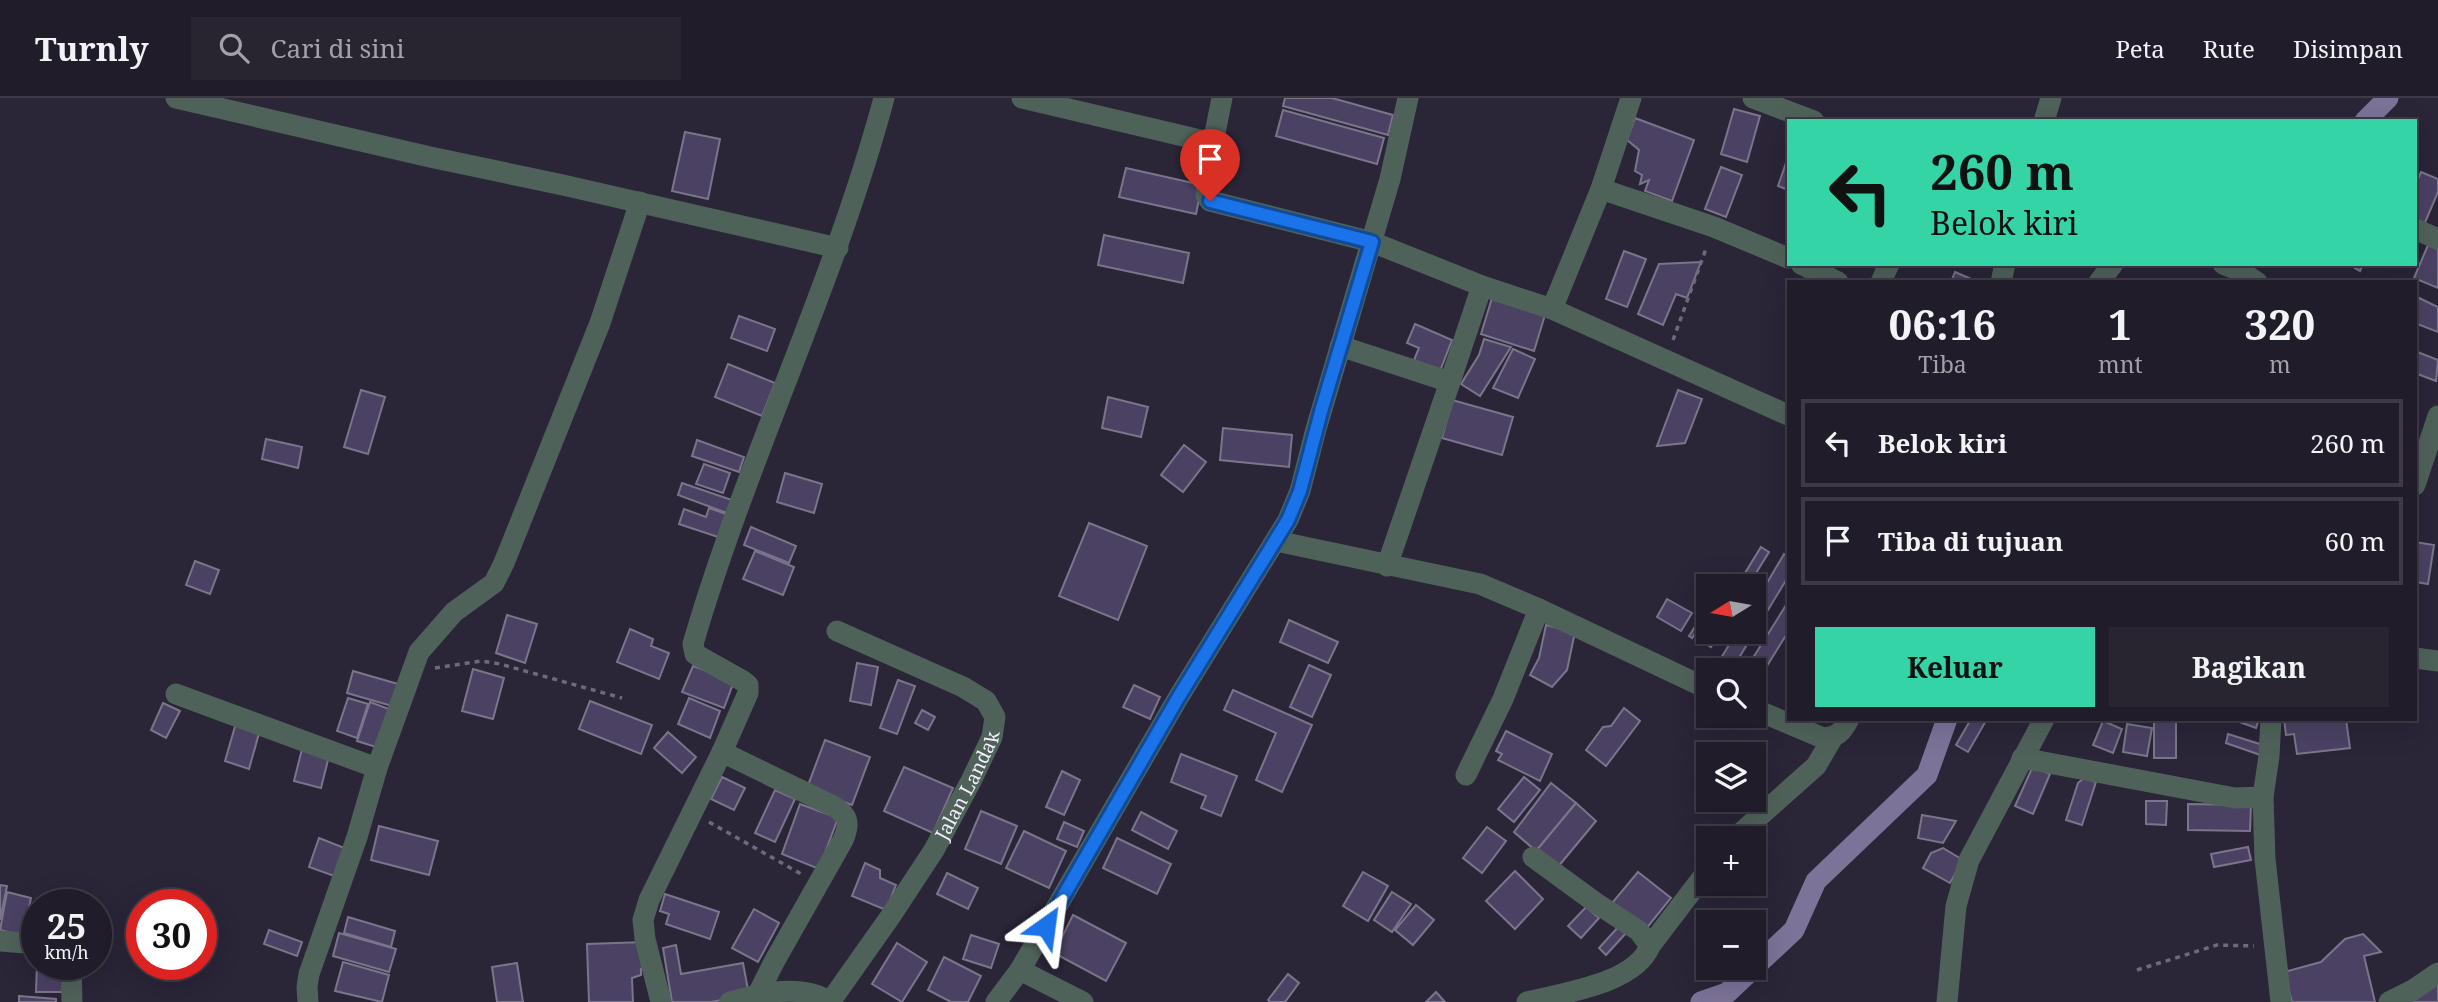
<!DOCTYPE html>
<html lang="id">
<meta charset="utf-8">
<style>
:root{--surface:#201c29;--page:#282531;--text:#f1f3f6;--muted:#a2a1a8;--line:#3d3a46;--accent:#35d4a7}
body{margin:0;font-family:"Noto Serif",serif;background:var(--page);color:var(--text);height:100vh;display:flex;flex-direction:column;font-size:26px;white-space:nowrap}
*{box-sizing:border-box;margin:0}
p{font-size:23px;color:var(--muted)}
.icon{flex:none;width:38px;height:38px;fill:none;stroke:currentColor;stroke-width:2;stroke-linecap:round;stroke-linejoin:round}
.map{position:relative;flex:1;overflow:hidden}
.side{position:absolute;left:1787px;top:182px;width:630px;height:441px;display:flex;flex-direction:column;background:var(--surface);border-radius:0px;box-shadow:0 7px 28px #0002,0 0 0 2px var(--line)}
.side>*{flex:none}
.guide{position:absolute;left:1787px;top:21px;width:630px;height:147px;border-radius:0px;box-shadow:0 7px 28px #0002,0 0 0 2px var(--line);background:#35d4a7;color:#111;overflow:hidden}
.needle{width:46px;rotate:259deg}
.controls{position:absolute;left:1696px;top:476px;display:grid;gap:14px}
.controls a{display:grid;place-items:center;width:70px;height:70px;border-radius:0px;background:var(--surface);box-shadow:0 7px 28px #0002,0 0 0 2px var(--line);font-size:35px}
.speed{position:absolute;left:21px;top:791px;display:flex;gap:14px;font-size:35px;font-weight:700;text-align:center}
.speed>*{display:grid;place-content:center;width:91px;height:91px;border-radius:50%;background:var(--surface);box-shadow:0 7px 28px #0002,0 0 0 2px var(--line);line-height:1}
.speed small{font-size:18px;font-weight:400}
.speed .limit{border:10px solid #d22;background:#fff;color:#111}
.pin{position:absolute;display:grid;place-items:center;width:60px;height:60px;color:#fff;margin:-72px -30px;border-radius:50% 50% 50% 0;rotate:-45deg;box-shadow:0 0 7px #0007}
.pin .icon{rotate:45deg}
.me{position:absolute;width:77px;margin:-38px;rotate:31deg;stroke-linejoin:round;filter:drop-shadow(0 0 5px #0008)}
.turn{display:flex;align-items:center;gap:24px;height:147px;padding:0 28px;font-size:32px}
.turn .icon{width:91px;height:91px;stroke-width:2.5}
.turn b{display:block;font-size:49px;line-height:60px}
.eta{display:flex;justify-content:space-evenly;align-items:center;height:119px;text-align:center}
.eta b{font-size:42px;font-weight:700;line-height:49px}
.cta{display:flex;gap:14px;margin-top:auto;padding:14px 28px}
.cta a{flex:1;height:80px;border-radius:0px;background:var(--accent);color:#111;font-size:28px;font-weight:700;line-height:80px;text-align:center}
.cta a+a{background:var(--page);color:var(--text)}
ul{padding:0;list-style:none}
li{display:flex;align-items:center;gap:21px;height:88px;margin:0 14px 10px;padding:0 14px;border:4px solid var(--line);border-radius:0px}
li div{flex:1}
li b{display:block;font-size:26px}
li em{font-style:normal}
header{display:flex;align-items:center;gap:42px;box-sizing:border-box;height:98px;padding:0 35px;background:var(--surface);border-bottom:2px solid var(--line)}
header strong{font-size:33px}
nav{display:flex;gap:38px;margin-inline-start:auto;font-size:24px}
.search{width:490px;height:63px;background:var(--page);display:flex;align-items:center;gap:18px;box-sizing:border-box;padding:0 24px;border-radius:0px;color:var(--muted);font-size:26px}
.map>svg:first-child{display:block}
</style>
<header>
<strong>Turnly</strong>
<div class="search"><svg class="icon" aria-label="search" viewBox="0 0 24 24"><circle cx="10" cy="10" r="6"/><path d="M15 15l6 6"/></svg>Cari di sini</div>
<nav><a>Peta</a><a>Rute</a><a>Disimpan</a></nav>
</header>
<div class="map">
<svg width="2438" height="904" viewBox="0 0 2438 904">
<rect width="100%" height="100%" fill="#2a2537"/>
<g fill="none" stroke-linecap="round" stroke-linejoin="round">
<g stroke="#7c7398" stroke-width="21">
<path d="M2365 23 2388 0"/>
<path d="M1701 904 1727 895 1794 832 1816 783 1927 677 1947 621"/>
</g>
</g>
<g fill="#4b4163" stroke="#7a758b" stroke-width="2">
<path d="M1285 0H1332L1393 17 1388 37 1283 8Z"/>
<path d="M1734 11 1760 18 1747 64 1721 56Z"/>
<path d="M1283 12 1384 40 1377 66 1276 38Z"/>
<path d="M1635 20 1694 42 1672 103 1645 93 1649 82 1640 86 1642 77 1635 73 1639 52 1627 42Z"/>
<path d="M685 34 720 41 708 101 672 93Z"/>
<path d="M1788 59V92L1778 88Z"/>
<path d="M1721 69 1742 77 1726 119 1705 111Z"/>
<path d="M1126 70 1202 87 1196 116 1119 99Z"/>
<path d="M2421 74 2438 81V94L2424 127 2415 123V88Z"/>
<path d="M1104 137 1189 155 1183 185 1098 167Z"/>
<path d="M2428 147 2438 151V190L2414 180Z"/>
<path d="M1624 153 1646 161 1627 209 1606 201Z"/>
<path d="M1701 164 1687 200 1676 196 1663 227 1638 216 1659 166Z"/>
<path d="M2348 166H2363L2360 173Z"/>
<path d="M1955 174 1978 184H1951Z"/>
<path d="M2415 198 2438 209V234L2415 225Z"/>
<path d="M1492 200 1545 217 1534 253 1481 236Z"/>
<path d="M739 218 775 231 767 253 731 240Z"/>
<path d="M1415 226 1452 242 1440 273 1414 262 1419 250 1407 245Z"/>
<path d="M1484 241 1511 249 1480 298 1461 286 1479 257Z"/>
<path d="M1513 251 1535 261 1518 300 1493 290Z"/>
<path d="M2415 253 2438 262 2436 283 2415 275Z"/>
<path d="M728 266 775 285 762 318 715 299Z"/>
<path d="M361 292 385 299 368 356 344 349Z"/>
<path d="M1678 292 1702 301 1685 345 1657 348Z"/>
<path d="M1108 299 1148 309 1141 339 1102 330Z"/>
<path d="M1452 302 1513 319 1502 357 1442 340Z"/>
<path d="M1223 330 1292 337 1289 369 1220 362Z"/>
<path d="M266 341 302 349 298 370 262 361Z"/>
<path d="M697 342 744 359 739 374 692 358Z"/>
<path d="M1184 347 1206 364 1183 394 1161 377Z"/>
<path d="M704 366 730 375 723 395 696 386Z"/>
<path d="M785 375 822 386 814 415 777 404Z"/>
<path d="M682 385 732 402 727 415 678 397Z"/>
<path d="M709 410 726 416 718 439 679 426 684 411 706 419Z"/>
<path d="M1089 425 1147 448 1118 522 1059 498Z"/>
<path d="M751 429 796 448 789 465 744 447Z"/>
<path d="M2415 444 2434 447 2428 486 2415 484Z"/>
<path d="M1761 449 1769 454 1748 488H1737Z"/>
<path d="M755 453 794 469 783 497 743 481Z"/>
<path d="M1784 456 1788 459V479L1734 568 1721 560 1737 534H1754V507Z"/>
<path d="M195 463 219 472 210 496 186 487Z"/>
<path d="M1667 501 1692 515 1681 533 1657 519Z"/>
<path d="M1788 504V534L1760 579 1754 575V572L1746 571Z"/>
<path d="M507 517 537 526 525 565 496 555Z"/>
<path d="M1289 522 1338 544 1328 565 1280 544Z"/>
<path d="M1698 524 1701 527 1692 540 1689 538Z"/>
<path d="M1546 527 1575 534 1567 572 1552 589 1530 577 1539 560Z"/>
<path d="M630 531 653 541 651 548 669 555 659 581 617 564Z"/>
<path d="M1709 534H1720L1711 549 1703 544Z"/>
<path d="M857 565 878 569 871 607 850 603Z"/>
<path d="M1309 567 1331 577 1312 619 1290 609Z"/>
<path d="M693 568 734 583 724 610 682 594Z"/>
<path d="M473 571 504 580 493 621 462 613Z"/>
<path d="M353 573 398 586 392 608 347 595Z"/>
<path d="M898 582 915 588 897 636 880 630Z"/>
<path d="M1134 587 1160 599 1150 621 1123 609Z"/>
<path d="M1233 592 1312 627 1282 694 1256 682 1276 635 1224 612Z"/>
<path d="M348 600 368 606 357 640 337 633Z"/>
<path d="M689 600 720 613 710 640 678 626Z"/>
<path d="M590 603 652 627 641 656 579 631Z"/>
<path d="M370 604 389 611 376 649 357 643Z"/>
<path d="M163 605 180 613 166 640 151 632Z"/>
<path d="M1624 610 1640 623 1606 668 1586 652 1603 629 1611 628Z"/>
<path d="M922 612 935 619 928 632 915 625Z"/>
<path d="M1987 621 1968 654 1956 647 1971 621Z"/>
<rect x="2154" y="621" width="22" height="39"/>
<path d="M2231 621H2259L2256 630Z"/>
<path d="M2284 621H2346L2350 650 2297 656 2294 636 2286 637Z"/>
<path d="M2103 623 2122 631 2113 655 2093 647Z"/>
<path d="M236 625 260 632 249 671 225 663Z"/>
<path d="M2127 626 2152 630 2147 658 2123 654Z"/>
<path d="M1506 633 1552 656 1540 683 1498 662 1502 656 1496 653Z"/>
<path d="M668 634 696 659 682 675 654 650Z"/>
<path d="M2228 636 2266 648 2263 658 2226 645Z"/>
<path d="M825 642 870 659 852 707 807 690Z"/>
<path d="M302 651 329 658 321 690 294 683Z"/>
<path d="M1181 656 1237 678 1221 718 1201 710 1206 698 1171 684Z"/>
<path d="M2033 668 2050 676 2033 716 2015 708Z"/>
<path d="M904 669 953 690 933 735 884 713Z"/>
<path d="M1062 673 1080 682 1064 717 1046 709Z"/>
<path d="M722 679 745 690 734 712 711 701Z"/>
<path d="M1524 679 1540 692 1514 724 1498 711Z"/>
<path d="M2084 680 2096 684 2082 727 2066 722 2078 685Z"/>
<path d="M1551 685 1576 705 1536 753 1514 734Z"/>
<path d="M775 692 795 701 775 744 755 735Z"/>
<path d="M2146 703H2167L2166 727 2146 726Z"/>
<path d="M1576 705 1596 723 1557 770 1536 753Z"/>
<path d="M800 706 838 720 819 771 782 756Z"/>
<path d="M2188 706 2251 707 2250 733 2188 732Z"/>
<path d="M981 713 1017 728 1001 766 965 751Z"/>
<path d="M1141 714 1177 733 1168 751 1132 732Z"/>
<path d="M1922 717 1956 723 1943 745 1918 740Z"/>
<path d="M1064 724 1084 733 1077 749 1057 741Z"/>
<path d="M379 728 438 743 429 777 371 762Z"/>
<path d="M1487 729 1506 743 1482 775 1463 760Z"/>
<path d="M1024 733 1066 753 1049 790 1006 770Z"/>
<path d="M319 740 347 751 337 779 309 769Z"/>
<path d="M1117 740 1171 766 1157 796 1103 770Z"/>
<path d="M2248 749 2251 762 2214 769 2211 756Z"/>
<path d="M1943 750 1963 762 1950 785 1923 770 1931 755Z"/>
<path d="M865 765 880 772V780L896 787 886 812 852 798Z"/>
<path d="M1515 773 1543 801 1515 831 1486 803Z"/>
<path d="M1363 774 1388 788 1368 823 1343 808Z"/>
<path d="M1638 774 1671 800 1645 832 1612 805Z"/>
<path d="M947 775 978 790 968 811 937 796Z"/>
<path d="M0 787 7 788 0 822Z"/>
<path d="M7 794 31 800 23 838 0 832Z"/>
<path d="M1392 794 1411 806 1392 834 1374 822Z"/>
<path d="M665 796 719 814 710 841 666 826 669 816 660 813Z"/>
<path d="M1416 807 1434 822 1413 847 1395 832Z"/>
<path d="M1586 809 1599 820 1581 840 1568 828Z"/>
<path d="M754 811 779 825 758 864 732 850Z"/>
<path d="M1073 817 1126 845 1106 883 1054 855Z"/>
<path d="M348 819 395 833 391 849 344 835Z"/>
<path d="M1620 827 1627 834 1606 857 1599 850Z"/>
<path d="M269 832 302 844 297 858 264 846Z"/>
<path d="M339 835 396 851 389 874 333 858Z"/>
<path d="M2363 836 2381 854 2364 858 2375 904H2292L2284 874 2321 864 2345 841Z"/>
<path d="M971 837 999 846 991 870 963 861Z"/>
<path d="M645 844V868L641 871V877L632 880 633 904H589L587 846Z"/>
<path d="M897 845 927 864 902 904 872 886Z"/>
<path d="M676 847 681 876 743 865 749 897 711 904H672L663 850Z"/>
<path d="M944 859 981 878 968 904H951L928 892Z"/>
<path d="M343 864 389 877 382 904 335 893Z"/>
<path d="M517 865 523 904H497L492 869Z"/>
<path d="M37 866H67L66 894H36Z"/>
<path d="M1288 876 1299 885 1285 904H1270L1268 902Z"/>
<path d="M2438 885V904H2411Z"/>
<path d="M1436 894 1445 904H1426Z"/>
<path d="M19 898 56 901V904H19Z"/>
</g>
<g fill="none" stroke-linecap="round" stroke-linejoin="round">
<g stroke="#6e6a7a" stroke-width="3.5" stroke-dasharray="5 5" stroke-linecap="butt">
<path d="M1673 242 1707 148"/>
<path d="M435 570 481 563 500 566 622 600"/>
<path d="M709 724 803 777"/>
<path d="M2137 872 2217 847 2254 848"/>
</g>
<g stroke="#4f625a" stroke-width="21">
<path d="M176 0 430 59 563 87 838 150"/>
<path d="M1022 0 1213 45 1206 97 1210 103 1372 144 1482 188 1552 211 1788 317"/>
<path d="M1753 0 1814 23"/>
<path d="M2044 23 2051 0"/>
<path d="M1213 45 1222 0"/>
<path d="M1601 91 1714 129 1788 160"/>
<path d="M2415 131 2438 141"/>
<path d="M1801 166 1838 184"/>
<path d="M2223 166 2240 173 2257 184"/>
<path d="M1881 184 1889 166"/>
<path d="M2001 184 2005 166"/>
<path d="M2099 184 2113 166"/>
<path d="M1552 211 1601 91 1631 0"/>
<path d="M1340 248 1450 284 1482 188"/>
<path d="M2415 387 2438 318"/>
<path d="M1276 443 1480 486 1539 511 1708 591"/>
<path d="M1387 468 1450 284"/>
<path d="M2415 560 2438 563"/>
<path d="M176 596 377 670"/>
<path d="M1754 611 1823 640C1838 639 1842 634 1849 621"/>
<path d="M2271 621 2269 658 2263 699 2265 761 2281 904"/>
<path d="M722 654 833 708C849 717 850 726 843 742L774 864 758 896"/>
<path d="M2022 660 2235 700 2263 699"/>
<path d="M1466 677 1503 601 1539 511"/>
<path d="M1735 740 1816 668 1833 639"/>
<path d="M0 843 37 846"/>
<path d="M1650 848 1708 772"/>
<path d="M71 866 72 904"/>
<path d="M1020 872 1083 904"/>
<path d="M308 904 307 889 309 876 357 739 377 670 419 554 454 514 494 485 504 465 600 225 640 104"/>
<path d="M661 904 645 841 643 822 649 802 722 654 748 595V587L743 583 695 556 693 546C747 360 834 187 884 0"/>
<path d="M730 904C762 895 800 885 831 904"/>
<path id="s1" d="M830 904 890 819 934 752 971 683 992 639 995 619 986 603 963 589 837 533"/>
<path d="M996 904 1020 872 1178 600 1288 422 1300 393 1316 331 1390 81 1408 0"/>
<path d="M1527 904C1562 895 1635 886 1650 848L1639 833 1596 805 1533 759"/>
<path d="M1947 904 1956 808 1969 762 2044 621"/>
<path d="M2389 904 2413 892 2438 875"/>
</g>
</g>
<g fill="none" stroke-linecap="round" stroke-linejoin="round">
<defs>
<path id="route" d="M1046 828 1178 600 1288 422 1300 393 1322 310 1372 144 1210 103"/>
</defs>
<use href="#route" stroke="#114b97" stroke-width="18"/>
<use href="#route" stroke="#1a73e8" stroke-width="12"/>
</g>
<g text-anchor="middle" stroke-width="6" stroke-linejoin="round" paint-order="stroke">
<g font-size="19" fill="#f1effb" stroke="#201c2d">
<text dy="7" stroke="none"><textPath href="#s1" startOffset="257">Jalan Landak</textPath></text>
</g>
</g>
</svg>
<div class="controls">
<a><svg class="needle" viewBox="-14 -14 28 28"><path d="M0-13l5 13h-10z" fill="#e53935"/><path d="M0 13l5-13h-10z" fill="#a2a1a8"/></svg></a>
<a><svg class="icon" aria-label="search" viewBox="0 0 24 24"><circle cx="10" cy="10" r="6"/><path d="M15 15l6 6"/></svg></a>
<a><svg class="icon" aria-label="layers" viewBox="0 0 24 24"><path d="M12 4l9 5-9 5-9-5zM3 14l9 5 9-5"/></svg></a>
<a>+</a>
<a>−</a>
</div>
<div class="speed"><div>25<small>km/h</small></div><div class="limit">30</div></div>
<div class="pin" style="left:1210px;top:103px;background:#d93025"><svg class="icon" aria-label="arrive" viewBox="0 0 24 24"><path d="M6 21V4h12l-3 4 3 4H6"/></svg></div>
<svg class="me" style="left:1046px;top:828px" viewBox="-20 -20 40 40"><path d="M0-17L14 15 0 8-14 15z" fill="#1a73e8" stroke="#fff" stroke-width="4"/></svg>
<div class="guide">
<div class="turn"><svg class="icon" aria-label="left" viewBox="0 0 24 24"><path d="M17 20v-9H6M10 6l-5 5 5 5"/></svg><div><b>260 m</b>Belok kiri</div></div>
</div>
<section class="side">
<div class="eta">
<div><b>06:16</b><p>Tiba</p></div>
<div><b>1</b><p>mnt</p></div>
<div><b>320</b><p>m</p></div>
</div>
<ul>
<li><svg class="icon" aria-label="left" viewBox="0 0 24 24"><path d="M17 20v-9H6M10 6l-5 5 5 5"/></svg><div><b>Belok kiri</b></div><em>260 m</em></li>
<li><svg class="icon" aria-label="arrive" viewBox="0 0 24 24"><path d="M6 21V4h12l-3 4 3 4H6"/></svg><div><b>Tiba di tujuan</b></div><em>60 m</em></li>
</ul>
<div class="cta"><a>Keluar</a><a>Bagikan</a></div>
</section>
</div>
